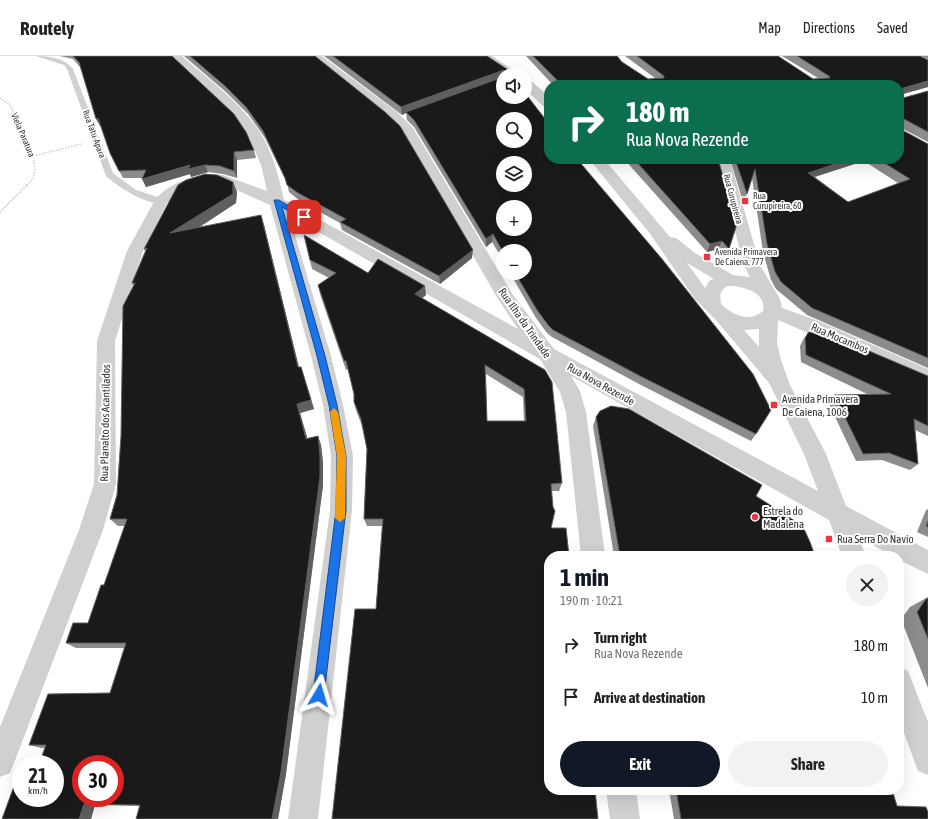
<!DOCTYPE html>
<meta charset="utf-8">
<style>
:root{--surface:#fff;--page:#f2f2f2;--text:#222;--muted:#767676;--line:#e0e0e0;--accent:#111827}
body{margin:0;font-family:"Asap Condensed",sans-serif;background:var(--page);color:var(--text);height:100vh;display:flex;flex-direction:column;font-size:15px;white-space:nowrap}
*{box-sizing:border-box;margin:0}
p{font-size:13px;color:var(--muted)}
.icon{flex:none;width:22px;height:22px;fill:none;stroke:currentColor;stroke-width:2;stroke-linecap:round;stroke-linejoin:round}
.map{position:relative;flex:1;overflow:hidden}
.side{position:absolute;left:544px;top:495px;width:360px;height:244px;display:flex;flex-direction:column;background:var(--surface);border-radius:16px;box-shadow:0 4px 16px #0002}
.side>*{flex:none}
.guide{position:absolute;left:544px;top:24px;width:360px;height:84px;border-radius:16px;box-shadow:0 4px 16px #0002;background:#0b6e4f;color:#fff;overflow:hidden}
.tools{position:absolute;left:496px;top:12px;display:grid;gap:8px}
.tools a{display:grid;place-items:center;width:36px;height:36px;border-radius:50%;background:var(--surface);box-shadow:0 4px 16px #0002;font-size:20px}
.speed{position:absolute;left:12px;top:699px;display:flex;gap:8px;font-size:20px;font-weight:700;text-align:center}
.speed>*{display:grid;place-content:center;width:52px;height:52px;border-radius:50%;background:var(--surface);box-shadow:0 4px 16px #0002;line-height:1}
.speed small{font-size:10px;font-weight:400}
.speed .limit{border:6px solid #d22;background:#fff;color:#111}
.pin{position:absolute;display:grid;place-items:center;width:34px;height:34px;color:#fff;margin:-17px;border-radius:8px;box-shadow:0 2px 6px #0006}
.me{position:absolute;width:44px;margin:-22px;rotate:7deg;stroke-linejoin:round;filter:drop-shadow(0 0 3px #0008)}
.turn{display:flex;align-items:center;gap:14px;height:84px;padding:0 16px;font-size:18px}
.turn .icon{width:52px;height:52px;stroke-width:2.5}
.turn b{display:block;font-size:28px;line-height:34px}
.round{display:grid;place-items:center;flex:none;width:42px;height:42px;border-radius:21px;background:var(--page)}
.head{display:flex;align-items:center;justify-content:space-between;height:68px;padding:0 16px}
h1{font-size:24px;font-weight:700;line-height:30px;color:var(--accent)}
.button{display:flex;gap:8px;margin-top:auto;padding:8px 16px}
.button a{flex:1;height:46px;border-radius:24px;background:var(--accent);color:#fff;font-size:16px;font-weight:700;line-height:46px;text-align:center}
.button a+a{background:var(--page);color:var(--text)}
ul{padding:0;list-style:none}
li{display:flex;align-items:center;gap:12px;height:52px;padding:0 16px}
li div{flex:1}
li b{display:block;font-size:15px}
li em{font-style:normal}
header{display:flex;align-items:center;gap:24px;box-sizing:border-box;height:56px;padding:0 20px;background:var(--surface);border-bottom:1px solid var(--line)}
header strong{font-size:19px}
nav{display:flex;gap:22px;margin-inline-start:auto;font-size:14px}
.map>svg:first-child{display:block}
</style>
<header>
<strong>Routely</strong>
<nav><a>Map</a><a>Directions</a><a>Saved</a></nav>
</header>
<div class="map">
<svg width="928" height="763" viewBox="0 0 928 763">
<rect width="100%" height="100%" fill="#fff"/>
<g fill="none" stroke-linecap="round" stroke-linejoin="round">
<g stroke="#cdcdcd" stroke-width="1.5" stroke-dasharray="1.5 1.5" stroke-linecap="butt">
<path d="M0 42 10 49 33 100 35 113 33 123 26 130"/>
<path d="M33 100 81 88"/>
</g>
<path stroke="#cdcdcd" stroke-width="2" stroke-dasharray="1.5 1.5" stroke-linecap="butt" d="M0 156 27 129"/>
<path fill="#d0d0d0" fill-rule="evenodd" d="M36 0C49 0 65 2 73 13L113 117 136 134 164 143V147C147 150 118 131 106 120L67 13 64 9Z"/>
<g fill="#d0d0d0" fill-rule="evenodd">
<path d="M169 0H182C210 25 245 49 264 83 274 101 279 123 284 144L518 273 498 243 402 77 387 62 309 0H322L397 56 413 72 513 239 554 293 818 435 804 398 769 327 715 263 695 243 651 179 589 103H604L670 181 676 182 695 197 733 219 750 221 744 209 717 108 714 103H728L731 108 760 209 780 243 782 252 816 264 928 313V329L778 264 777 287 781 304 790 329 826 398 846 450 928 494V518L899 504V500H893L858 481 866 500H842L829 464 571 320 580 335 586 356 605 500H581L566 356 560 336 540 303 289 159 331 300 343 349 353 400 352 454 318 763H288L330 454 331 400 323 349 311 300 270 149 221 127 209 126 189 132 167 147 143 195 115 285 116 428 103 474 14 707 10 717 0 721V671L79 474 94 428 97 285 127 195 156 142 165 134 179 126 208 118 223 119 267 135 261 109 250 83 238 65ZM687 207 714 223 710 224 705 232ZM728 230C743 230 767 236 763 255 750 267 732 259 721 248 720 239 719 234 728 230ZM759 273V291L744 274Z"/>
<path d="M478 0H492L521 19H506Z"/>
<path d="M525 22 529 23 549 41V52L544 51 525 33Z"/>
<path d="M899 611 908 615 928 666V719L918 715 899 663Z"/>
<path d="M606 734H636L640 763H610Z"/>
</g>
</g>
<g fill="#8c8c8c" fill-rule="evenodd">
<path d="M60 0H172L254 94 256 102 237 104V122L223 118 208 116 191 121 190 118 146 131 142 122H123L110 97 101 70H100L80 11 73 3Z"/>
<path d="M184 0H315L472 202 440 228 342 174 340 167 300 145 289 136 287 127 265 82 248 58 227 37Z"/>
<path d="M324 0H487L756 378 751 385 639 328 552 281 547 277 536 262 510 217H525L503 195V204L492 186 486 191 414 71 407 64 406 57 402 59Z"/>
<path d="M526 0H617L622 6 648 23 655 22 625 0H778L813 23 818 22 782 0H920L928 4V31L903 38V42L928 35V86L903 73 902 74 928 88V312L807 259 776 233 771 224 763 196 752 122 747 138 743 146 730 103H899V29H553ZM864 105 898 127 848 146 815 121Z"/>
<path d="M921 0H928V3Z"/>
<path d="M624 103H718L729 193 725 201 718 193 707 196Z"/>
<path d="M233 126 237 136 236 147 198 172 264 169 299 311H301L304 320 314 353 300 357 307 382 318 380 321 389 323 407V429L286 718 278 763H136L139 750 95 749 91 763 55 742 45 692H41L29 689 110 637 124 592H76L66 587 88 567 104 529 125 470H118L110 463 117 439 133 230 132 227 145 195 144 193Z"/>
<path d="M304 179 368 217 426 239 422 242 545 314 562 427 559 435H551L376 553 382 470H367L364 463 367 393 362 370 356 354 354 346V338L348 313 346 314 320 238 318 229 329 222 312 213ZM486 318 523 341 524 365H487Z"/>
<path d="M808 277 928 320V380L915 374 918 408 910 414 882 404 856 405 828 346 834 339H869L801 306 800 290 803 284Z"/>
<path d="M596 361 756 440 815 500H614L593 370Z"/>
<path d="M928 453V481L917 476 926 454Z"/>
<path d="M928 541V632L901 563 910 551Z"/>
<path d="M669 734H892L897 750 928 763H674Z"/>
</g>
<g fill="#5f5f5f">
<path d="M504 14V19H503V22L406 56V57L402 59 401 51Z"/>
<path d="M928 25V31L899 39 903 32Z"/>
<path d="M98 62 102 70H100L96 63Z"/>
<path d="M234 96 237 104V122L234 115Z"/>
<path d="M850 103H865L864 105 804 124 808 117Z"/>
<path d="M190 109H205L208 116 191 121 190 118 146 131 142 123Z"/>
<path d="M233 126 237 136 236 147 175 187 170 177Z"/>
<path d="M261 159 264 169 301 320 298 311Z"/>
<path d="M493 178 492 186 486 191V183Z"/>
<path d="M722 185 718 193 707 196 710 188Z"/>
<path d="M473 194 472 202 440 228 439 220Z"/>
<path d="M425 230 426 239 416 247 415 238Z"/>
<path d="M301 311 314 353 300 357 310 391 306 383 297 348Z"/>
<path d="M318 380 321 389 323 407V429L286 718 278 763H272Z"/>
<path d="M84 748 95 749 91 763H79Z"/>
</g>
<g fill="#1a1a1a" stroke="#5f5f5f" fill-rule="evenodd">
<path d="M73 0H172L234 58 246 76 254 94 234 96V115L220 110 205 109 188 113 190 109 142 123 146 114 119 115 110 97 98 62 96 63 79 6Z"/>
<path d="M190 0H315L385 56 400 70 473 194 439 220 340 166 346 163 298 137 287 129 285 122 263 75 246 51 225 30Z"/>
<path d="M333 0H487L507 13 511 19H504V14L401 51Z"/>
<path d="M533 0H617L622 6 648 23 664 22V20L637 0H778L813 23 830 22 829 20 797 0H920L928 4V25L903 32V42L928 35V76L904 63 902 74 928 88V302L812 252 781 226 775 216 767 188 755 113 747 138 735 103H850L808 117 848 146 910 123 878 103H899V29H562Z"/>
<path d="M503 21V41H525V37L549 68V103H577L662 203 753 318 771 354 756 378 642 321 553 274 548 269 537 254 515 217H525V195H503V196L493 178 486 183 414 64 406 56ZM503 63H525V85H503ZM503 107H525V129H503ZM503 151H525V173H503Z"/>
<path d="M634 103H718L737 168 729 193 722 185 710 188Z"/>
<path d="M205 118 217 119 233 126V138L170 177 261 159 298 311H301L311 344 297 348 306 383 318 380 320 399V421L281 716 272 763H136L140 749 84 748 79 763H2L14 730H21V742H55V708H39L46 689H29L48 638 110 637 126 587H66L73 567H88L101 529H104L127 463H110L117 439 121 380 123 250 135 227H132L147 192 144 193 178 129 186 124ZM81 708H115V742H81Z"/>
<path d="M304 179 368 217 378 203 425 230 415 238 545 314 552 326 562 427 551 428 553 451 555 455 551 472H566L569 500H549V734H595L598 763H332L355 553H376L383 463H364L367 393 361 363 354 346V338L346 305H344L318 229 336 217 310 204ZM485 309 524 333 526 365H487Z"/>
<path d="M815 272 928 320V370L914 363 918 408 889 397 863 398 834 339 891 338 806 299 805 282 808 277Z"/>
<path d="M611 350 629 353 762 429 756 440 798 467 804 473 810 486 815 500H620L596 361 600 355Z"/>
<path d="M928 465V471L926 470Z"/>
<path d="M928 542V583L917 556 926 543Z"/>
<path d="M676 734H892L897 750 926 751 928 756V763H681Z"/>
</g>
<path fill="#1a73e8" stroke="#114b97" d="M274 144H279L307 161 301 163 282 151 325 300 337 349 346 400V454L324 639 323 643 319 645 314 643 313 639 336 454 337 400 329 349 317 300Z"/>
<path fill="#f59e0b" d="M334 352 338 356 346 400 345 462 340 466 335 462 337 400 330 356Z"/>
<g fill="#e63946" stroke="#fff" stroke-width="1.5">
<rect x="741" y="141" width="8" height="8" rx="2"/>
<rect x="703" y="197" width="8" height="8" rx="2"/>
<rect x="770" y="345" width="8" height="8" rx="2"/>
<circle cx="755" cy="461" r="4"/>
<rect x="825" y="479" width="8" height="8" rx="2"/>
</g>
<g text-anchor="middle" stroke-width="4" stroke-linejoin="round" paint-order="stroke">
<g font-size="9" fill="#333" stroke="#fff">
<text transform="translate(94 78) rotate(70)" y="3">Rua Tatu-Apara</text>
<text transform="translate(23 79) rotate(67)" y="3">Viela Paratura</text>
<text transform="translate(733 143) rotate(75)" y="3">Rua Curupireira</text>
</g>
<g font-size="9" fill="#333" stroke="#fff" text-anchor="start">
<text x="753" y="143">Rua<tspan x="753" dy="10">Curupireira, 60</tspan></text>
<text x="715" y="199">Avenida Primavera<tspan x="715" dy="10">De Caiena, 777</tspan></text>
</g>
<g font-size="11" fill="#333" stroke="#fff">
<text transform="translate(525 267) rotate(55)" y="4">Rua Ilha da Trindade</text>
<text transform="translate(840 282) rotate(23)" y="4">Rua Mocambos</text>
<text transform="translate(601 328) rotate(29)" y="4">Rua Nova Rezende</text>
<text transform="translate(105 367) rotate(-89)" y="4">Rua Planalto dos Acantilados</text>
</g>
<g font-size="11" fill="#333" stroke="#fff" text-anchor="start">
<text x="782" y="347">Avenida Primavera<tspan x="782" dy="13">De Caiena, 1006</tspan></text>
<text x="763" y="459">Estrela do<tspan x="763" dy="13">Madalena</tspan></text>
<text x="837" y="487">Rua Serra Do Navio</text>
</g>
</g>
</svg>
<div class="tools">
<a><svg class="icon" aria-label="sound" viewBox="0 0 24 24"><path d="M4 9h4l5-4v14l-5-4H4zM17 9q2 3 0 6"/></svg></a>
<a><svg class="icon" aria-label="search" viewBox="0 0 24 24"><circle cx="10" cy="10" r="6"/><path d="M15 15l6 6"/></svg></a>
<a><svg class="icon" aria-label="layers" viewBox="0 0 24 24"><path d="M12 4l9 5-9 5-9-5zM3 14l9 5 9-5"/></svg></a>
<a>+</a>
<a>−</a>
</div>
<div class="speed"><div>21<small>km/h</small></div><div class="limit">30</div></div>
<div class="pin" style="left:304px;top:161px;background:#d93025"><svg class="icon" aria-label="arrive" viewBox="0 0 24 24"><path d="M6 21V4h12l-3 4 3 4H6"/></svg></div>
<svg class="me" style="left:319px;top:639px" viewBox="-20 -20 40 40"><path d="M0-17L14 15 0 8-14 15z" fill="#1a73e8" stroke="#fff" stroke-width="4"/></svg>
<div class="guide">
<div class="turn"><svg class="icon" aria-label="right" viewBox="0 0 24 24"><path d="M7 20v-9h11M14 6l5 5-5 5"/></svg><div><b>180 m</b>Rua Nova Rezende</div></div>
</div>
<section class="side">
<div class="head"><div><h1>1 min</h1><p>190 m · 10:21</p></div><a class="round"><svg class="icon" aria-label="close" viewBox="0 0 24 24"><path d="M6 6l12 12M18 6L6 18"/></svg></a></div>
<ul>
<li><svg class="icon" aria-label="right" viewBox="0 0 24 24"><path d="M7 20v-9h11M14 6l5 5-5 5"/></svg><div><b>Turn right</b><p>Rua Nova Rezende</p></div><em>180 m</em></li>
<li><svg class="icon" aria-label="arrive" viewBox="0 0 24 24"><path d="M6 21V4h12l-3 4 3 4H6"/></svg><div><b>Arrive at destination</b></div><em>10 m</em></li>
</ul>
<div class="button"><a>Exit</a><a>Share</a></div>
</section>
</div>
